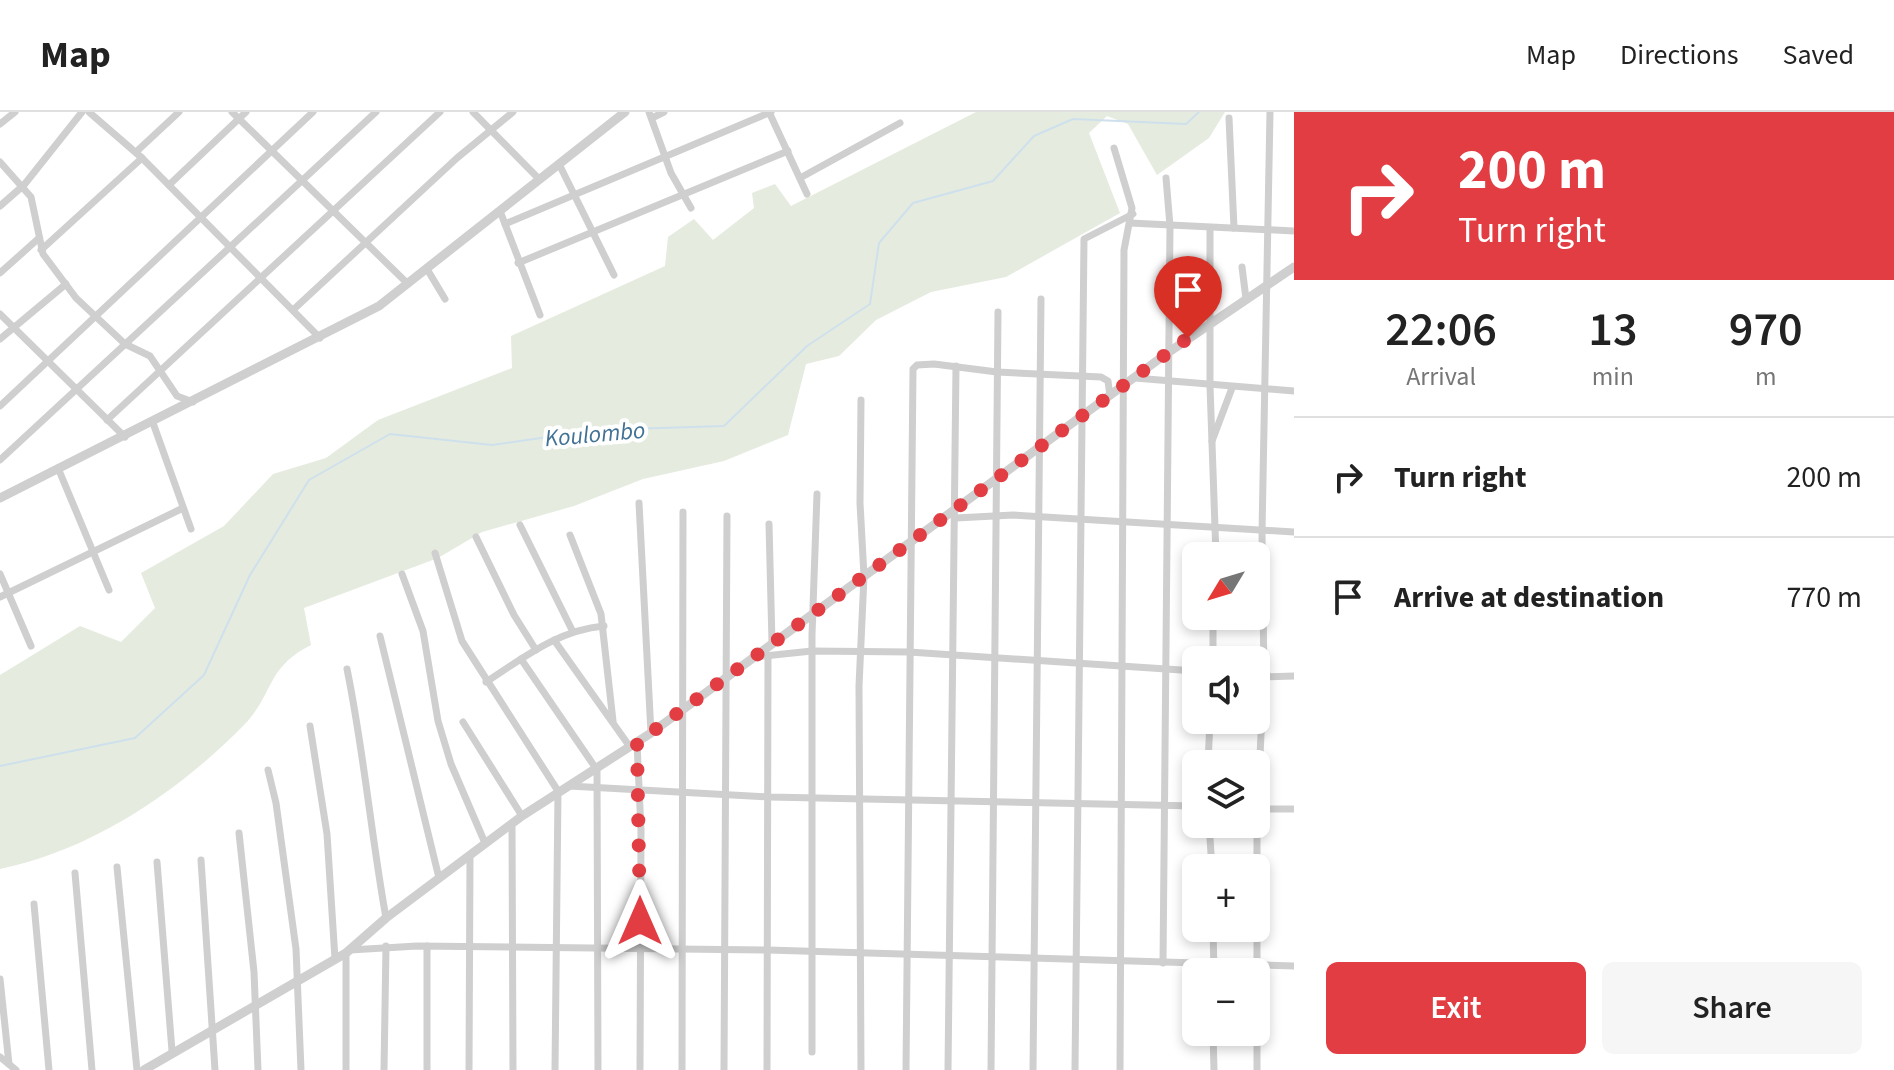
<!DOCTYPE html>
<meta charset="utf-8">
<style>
:root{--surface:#fff;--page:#f6f6f6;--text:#222;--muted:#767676;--line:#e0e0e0;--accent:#e13d43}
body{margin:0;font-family:"Source Sans 3",sans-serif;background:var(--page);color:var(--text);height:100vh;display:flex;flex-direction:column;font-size:30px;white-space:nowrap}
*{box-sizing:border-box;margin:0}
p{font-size:26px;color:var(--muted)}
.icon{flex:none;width:44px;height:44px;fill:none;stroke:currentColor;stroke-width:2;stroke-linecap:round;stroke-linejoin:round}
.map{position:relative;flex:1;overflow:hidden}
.panel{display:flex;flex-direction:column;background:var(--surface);width:600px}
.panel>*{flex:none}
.guide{background:#e13d43;color:#fff;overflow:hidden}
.needle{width:52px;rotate:232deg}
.controls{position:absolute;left:1182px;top:430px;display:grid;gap:16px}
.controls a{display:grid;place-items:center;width:88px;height:88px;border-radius:12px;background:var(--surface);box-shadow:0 4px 12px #0003;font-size:40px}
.pin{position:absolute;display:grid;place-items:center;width:68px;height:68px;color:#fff;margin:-82px -34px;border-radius:50% 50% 50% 0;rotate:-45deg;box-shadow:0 0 8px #0007}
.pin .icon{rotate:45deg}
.me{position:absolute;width:88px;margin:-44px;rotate:0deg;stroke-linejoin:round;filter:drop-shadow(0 0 6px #0008)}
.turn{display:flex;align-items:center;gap:28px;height:168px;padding:0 32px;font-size:36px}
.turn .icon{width:104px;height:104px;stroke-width:2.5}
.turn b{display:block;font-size:56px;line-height:68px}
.eta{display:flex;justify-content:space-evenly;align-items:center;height:136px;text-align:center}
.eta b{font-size:48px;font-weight:600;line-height:56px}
.primary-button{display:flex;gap:16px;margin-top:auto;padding:16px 32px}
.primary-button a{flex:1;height:92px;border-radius:12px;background:var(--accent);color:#fff;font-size:32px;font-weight:600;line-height:92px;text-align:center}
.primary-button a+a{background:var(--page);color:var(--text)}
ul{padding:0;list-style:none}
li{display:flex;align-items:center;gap:24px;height:120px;padding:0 32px;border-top:2px solid var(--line)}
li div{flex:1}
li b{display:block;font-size:30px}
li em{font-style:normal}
header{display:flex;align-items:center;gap:48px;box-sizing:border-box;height:112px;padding:0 40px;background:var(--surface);border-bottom:2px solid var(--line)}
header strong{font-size:38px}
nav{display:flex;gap:44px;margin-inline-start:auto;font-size:28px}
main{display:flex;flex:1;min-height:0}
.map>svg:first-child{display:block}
</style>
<header>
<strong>Map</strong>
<nav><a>Map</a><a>Directions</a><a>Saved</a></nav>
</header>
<main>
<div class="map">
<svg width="1294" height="958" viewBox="0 0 1294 958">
<rect width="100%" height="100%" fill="#fff"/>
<path fill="#e5ebdf" d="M976 0H1225L1209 26 1157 63 1128 12 1107 4 1089 21 1120 101 1006 165 931 180 876 208 839 244 806 252 788 323 724 349 643 367 574 394 482 420 438 446 304 496 311 533C265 556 274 583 243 614 178 680 92 738 0 757V563L80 514 121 530 155 496 141 461 224 414 273 362 326 346 378 308 512 256 511 224 665 154 668 125 694 107 713 128 754 96 752 81 775 72 791 94Z"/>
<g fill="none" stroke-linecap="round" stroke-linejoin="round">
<path stroke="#cfe0ed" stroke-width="2" d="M0 654 135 626 204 563 250 463 309 368 390 322 492 333 596 318 724 314 807 234 870 192 879 131 913 91 993 69 1034 24 1073 7 1186 12 1199 0"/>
<g stroke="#cfcfcf" stroke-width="7">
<path d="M89 0 142 46 320 226"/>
<path d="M232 0 408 172"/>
<path d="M473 0 539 67"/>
<path d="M649 0 671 61 691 96"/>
<path d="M769 0 807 82"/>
<path d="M652 6 664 0"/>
<path d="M1229 6 1234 116"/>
<path d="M0 12 15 0"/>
<path d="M1114 36 1132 96 1124 138 1120 958"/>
<path d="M136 40 179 0"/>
<path d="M0 50 31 85 43 142 76 186 125 232 150 244 177 284 193 290"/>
<path d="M559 52 614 163"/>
<path d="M800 66 900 11"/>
<path d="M169 73 246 0"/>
<path d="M0 94 24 73 82 0"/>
<path d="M500 99 540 203"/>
<path d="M1130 111 1294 119"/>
<path d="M505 112 771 0"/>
<path d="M1210 117V274L1216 444"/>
<path d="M41 138 142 46"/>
<path d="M518 151 788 39"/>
<path d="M1242 155 1246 187"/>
<path d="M427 157 445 187"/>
<path d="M0 161 39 126"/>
<path d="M293 198 457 46 513 0"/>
<path d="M0 202 125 325"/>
<path d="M0 227 66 172"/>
<path d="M1135 266 1294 279"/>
<path d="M861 288 860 391 864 464 859 574 861 958"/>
<path d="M0 294 313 0"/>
<path d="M107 308 440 0"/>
<path d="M153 311 191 417"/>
<path d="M1212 329 1232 276"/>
<path d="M0 348 376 0"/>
<path d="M58 356 109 478"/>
<path d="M639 391 651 621"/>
<path d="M956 406 1013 403 1294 420"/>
<path d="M769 412 772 531"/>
<path d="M520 413 573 520"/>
<path d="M570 423 601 502 613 609"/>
<path d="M476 425 514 503 536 538"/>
<path d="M435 441 462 529 558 679 555 958"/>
<path d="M0 462 31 534"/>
<path d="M402 462 423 519 438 609 451 652 485 731"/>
<path d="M0 485 181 397"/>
<path d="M380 524 439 766"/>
<path d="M554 528 630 635"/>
<path d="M755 545 812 539 909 540 1196 559"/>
<path d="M521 547 597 658 598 958"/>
<path d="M1213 548V504"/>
<path d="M347 557C364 640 371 723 386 806"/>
<path d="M1256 565 1294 564"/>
<path d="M486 570C523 546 558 518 604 514"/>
<path d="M463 610 522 704"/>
<path d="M310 614 327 722 335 847"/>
<path d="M637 631 641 718 640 958"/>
<path d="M1208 652 1210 608"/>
<path d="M268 658 276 691 296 837 301 958"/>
<path d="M569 674 770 685 1196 694"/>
<path d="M1256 697H1294"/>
<path d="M512 712 513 958"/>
<path d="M1209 712 1212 756"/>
<path d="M239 721 254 860 258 958"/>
<path d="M201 748 215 958"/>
<path d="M157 750 172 939"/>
<path d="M117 755 137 958"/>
<path d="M75 761 92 958"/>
<path d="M34 792 49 958"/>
<path d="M1213 816 1214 860"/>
<path d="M350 838 417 834 768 838 1294 854"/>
<path d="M1163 851 1170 114 1166 66"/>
<path d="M0 867 9 952"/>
<path d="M1213 920 1214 958"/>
<path d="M812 940V523L817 382"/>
<path d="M0 945 16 958"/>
<path d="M346 958V841"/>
<path d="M384 958 386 834"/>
<path d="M427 958V834"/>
<path d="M469 958 470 743"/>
<path d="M682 958 683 400"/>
<path d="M724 958 727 404"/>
<path d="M767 958 768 543"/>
<path d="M906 958 913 257 917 253 934 252 997 260 1101 265 1108 269 1110 284"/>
<path d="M948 958 956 254"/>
<path d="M991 958 998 200"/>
<path d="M1033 958 1041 187"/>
<path d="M1075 958 1084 127 1133 102"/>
<path d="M1257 958V703L1264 563 1262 420 1270 0"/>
</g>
<g stroke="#cfcfcf" stroke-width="9">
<path d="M0 386 379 194 625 0"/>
<path d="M144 958 346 841 386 806 522 704 651 621 1166 242 1294 155"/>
</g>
</g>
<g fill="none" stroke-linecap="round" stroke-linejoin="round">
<path stroke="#e13d43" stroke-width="14" stroke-dasharray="0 25.2" d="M640 809 637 631 1188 226"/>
</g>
<g text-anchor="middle" stroke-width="8" stroke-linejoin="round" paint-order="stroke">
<g font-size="24" font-style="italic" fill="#417194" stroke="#fff">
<text transform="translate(595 322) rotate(-5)" y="8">Koulombo</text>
</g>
</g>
</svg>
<div class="controls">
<a><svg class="needle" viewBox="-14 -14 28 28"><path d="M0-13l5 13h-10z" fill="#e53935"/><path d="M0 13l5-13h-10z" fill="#767676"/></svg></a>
<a><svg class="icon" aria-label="sound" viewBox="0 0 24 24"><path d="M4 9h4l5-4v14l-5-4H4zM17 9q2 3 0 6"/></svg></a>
<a><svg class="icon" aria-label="layers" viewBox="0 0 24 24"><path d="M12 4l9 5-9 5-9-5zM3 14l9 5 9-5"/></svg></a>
<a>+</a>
<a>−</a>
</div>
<div class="pin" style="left:1188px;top:226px;background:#d93025"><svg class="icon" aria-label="arrive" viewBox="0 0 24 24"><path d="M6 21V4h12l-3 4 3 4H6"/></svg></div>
<svg class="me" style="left:640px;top:809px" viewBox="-20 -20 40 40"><path d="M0-17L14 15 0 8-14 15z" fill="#e13d43" stroke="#fff" stroke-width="4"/></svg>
</div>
<section class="panel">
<div class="guide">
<div class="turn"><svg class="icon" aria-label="right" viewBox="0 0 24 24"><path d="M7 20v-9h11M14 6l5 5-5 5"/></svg><div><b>200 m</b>Turn right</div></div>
</div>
<div class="eta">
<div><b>22:06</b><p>Arrival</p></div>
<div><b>13</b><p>min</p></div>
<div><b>970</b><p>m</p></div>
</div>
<ul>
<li><svg class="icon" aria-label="right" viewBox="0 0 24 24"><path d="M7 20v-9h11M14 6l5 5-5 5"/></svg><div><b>Turn right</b></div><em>200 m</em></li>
<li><svg class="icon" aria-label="arrive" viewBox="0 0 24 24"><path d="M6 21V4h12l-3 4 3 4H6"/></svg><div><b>Arrive at destination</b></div><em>770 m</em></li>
</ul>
<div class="primary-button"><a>Exit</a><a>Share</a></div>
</section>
</main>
